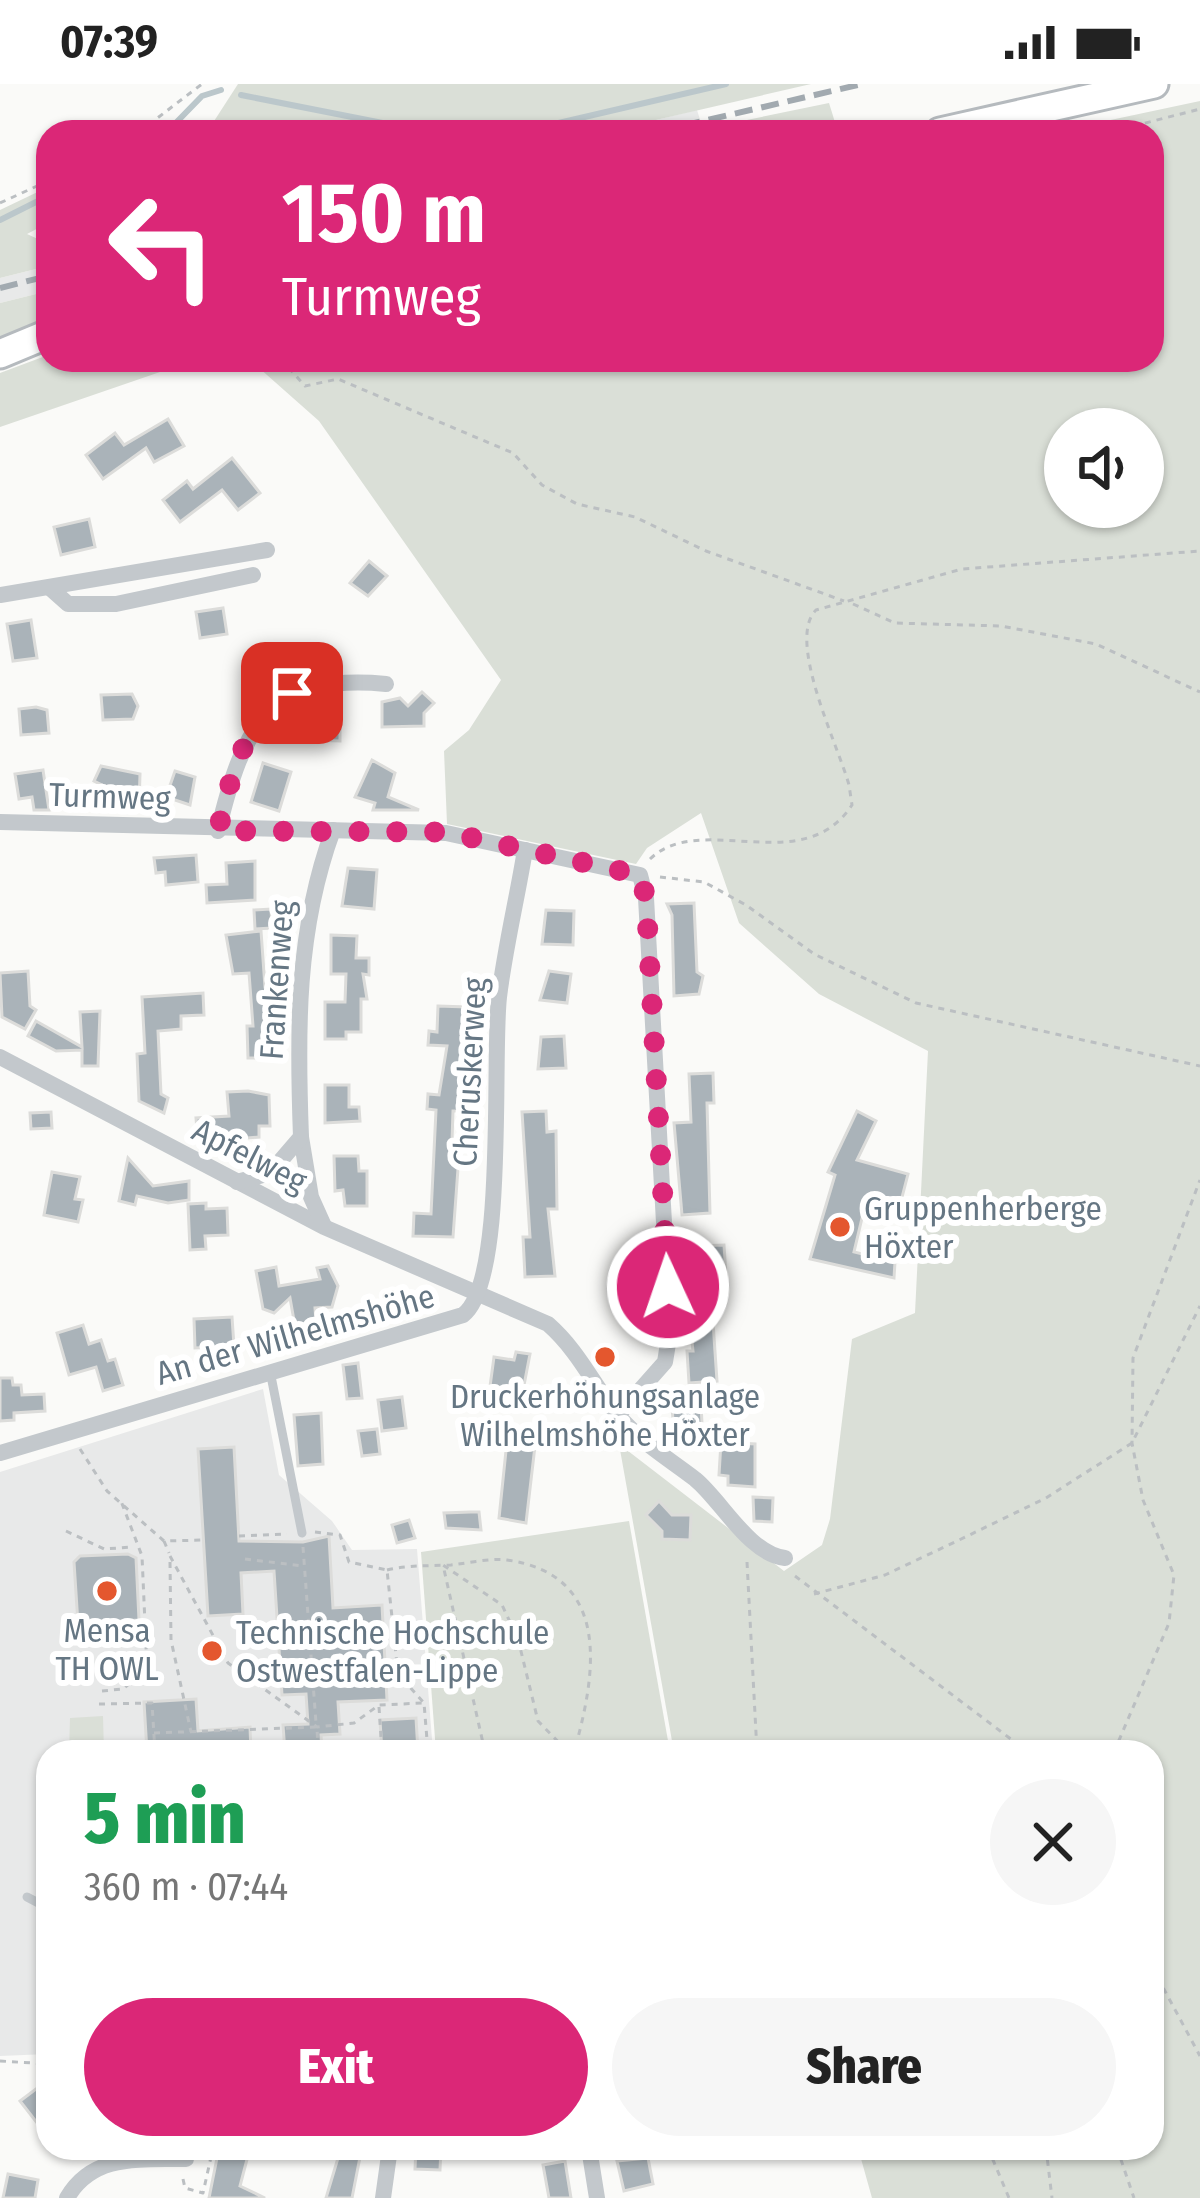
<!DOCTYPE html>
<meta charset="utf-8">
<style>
:root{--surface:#fff;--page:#f6f6f6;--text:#222;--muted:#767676;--accent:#db2777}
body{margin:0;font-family:"Fira Sans Condensed",sans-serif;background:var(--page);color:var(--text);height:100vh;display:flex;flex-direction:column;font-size:45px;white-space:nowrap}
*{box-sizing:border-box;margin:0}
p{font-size:39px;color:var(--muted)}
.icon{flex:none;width:66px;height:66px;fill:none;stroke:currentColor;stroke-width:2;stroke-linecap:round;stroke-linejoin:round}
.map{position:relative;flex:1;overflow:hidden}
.panel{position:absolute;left:36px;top:1656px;width:1128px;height:420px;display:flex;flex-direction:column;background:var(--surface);border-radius:36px;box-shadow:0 3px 9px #0004}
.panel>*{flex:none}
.top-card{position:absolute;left:36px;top:36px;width:1128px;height:252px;border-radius:36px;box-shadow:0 3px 9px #0004;background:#db2777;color:#fff;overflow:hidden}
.buttons{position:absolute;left:1044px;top:324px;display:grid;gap:24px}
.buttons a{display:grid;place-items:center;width:120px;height:120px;border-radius:50%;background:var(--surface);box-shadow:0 3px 9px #0004;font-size:60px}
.pin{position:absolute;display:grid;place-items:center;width:102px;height:102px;color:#fff;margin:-51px;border-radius:24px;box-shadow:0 6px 18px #0006}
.me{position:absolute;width:132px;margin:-66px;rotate:357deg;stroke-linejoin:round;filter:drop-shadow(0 0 9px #0008)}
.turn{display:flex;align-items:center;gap:42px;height:252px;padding:0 48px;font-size:54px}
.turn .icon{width:156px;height:156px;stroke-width:2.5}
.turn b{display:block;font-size:84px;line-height:102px}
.round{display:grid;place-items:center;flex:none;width:126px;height:126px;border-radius:63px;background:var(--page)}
.overview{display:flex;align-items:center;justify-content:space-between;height:204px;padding:0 48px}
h1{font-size:72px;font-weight:800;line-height:90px;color:#1e9e55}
.action{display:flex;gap:24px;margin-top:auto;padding:24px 48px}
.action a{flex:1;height:138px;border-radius:72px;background:var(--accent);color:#fff;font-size:48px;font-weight:800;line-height:138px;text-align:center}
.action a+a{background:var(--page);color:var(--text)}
.status{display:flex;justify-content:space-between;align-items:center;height:84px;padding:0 60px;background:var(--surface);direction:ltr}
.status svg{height:33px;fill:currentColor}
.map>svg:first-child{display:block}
</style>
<div class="status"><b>07:39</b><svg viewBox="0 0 49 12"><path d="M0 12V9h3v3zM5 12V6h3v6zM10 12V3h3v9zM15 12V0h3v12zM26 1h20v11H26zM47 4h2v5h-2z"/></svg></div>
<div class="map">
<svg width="1200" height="2114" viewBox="0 0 1200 2114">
<rect width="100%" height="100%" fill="#fafaf8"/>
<g fill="#e8e9e9">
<path d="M697 26 703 45 691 48H606Z"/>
<path d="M48 182V207L0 219V194Z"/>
<path d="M263 1305 279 1391 332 1437 352 1466 417 1465 433 1668H48V1970L0 1972V1388Z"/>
</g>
<g fill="#dadfd7" fill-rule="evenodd">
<path d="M238 0H811L604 48H207Z"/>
<path d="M1200 17V2114H872L858 2064H1152V1668H674L619 1360 784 1487 822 1461 830 1435 852 1255 915 1229 928 967 819 910 739 839 701 729 647 764 636 780 447 740 444 667 469 646 501 596 319 337 250 276H1152V48H1054ZM1065 345H1143V423H1065Z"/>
<path d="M829 19 838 48H691L703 45Z"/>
<path d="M48 103V139L27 150 38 155 48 182 0 194V126Z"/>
<path d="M48 207V234L0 255V219Z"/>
<path d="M48 271V276H195L0 343V289Z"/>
<path d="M629 1437 670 1668H436L421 1468Z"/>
<path d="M103 1632 104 1668H69L70 1634Z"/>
</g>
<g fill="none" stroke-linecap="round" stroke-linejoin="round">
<g stroke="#bbc7cb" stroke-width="6">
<path d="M241 11 428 48"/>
<path d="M167 48 202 12 221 6"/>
<path d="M520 48 726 0"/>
<path d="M0 136 48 112"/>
</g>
</g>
<g fill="#aab3b9" stroke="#dcdcda" stroke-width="3">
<path d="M168 335 184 362 154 378 146 364 103 395 86 371 115 349 124 361Z"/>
<path d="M232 374 260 409 238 426 222 406 180 438 163 416 187 397 193 405Z"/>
<path d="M89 435 95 463 61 471 54 443Z"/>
<path d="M369 477 387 492 368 512 350 499Z"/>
<path d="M223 524 227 550 200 554 196 528Z"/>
<path d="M31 536 37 574 13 577 7 540Z"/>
<path d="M294 563 299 589 270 595 265 569Z"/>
<path d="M422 608 434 619 424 629V642L382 643V618L400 614 408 622Z"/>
<path d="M132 610 138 622 133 635 103 636 101 611Z"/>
<path d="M340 622V657L276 655 279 638H307L313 636V624Z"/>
<path d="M36 623 47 626 49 649 21 651 19 625Z"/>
<path d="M372 676 395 689 388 713 419 726H373L375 719 355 713Z"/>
<path d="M263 679 291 688 279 727 251 718Z"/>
<path d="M101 682 140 690 139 721 112 720V706L94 697Z"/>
<path d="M43 686 49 726H34L32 713 19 715 15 690Z"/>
<path d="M175 687 195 693 190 721 166 713Z"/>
<path d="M196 771 198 798 166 801 165 788 156 789 154 774Z"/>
<path d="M255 777V816L207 819 206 801 227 800 226 779Z"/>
<path d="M348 784 377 786 374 825 342 822Z"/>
<path d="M694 819 697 888 703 892 699 910 674 912 672 831 667 820Z"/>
<path d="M271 825 272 844 255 845 254 826Z"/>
<path d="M546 826 574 827 573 861 542 860Z"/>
<path d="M261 847 265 903 288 902 287 921 270 922 269 974H248L247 942H253L249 889 233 890 226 851Z"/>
<path d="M331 851 357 852 356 874H369V891L363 890 367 915H361V948H346V955H325V918H345L346 890H331Z"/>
<path d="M28 887 30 922 36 926 25 945 2 933 0 889Z"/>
<path d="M549 887 571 890 567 919 540 916Z"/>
<path d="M203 909 204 931 181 932V945L158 947 161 1010 168 1014 164 1029 139 1017 137 970 145 969 142 913Z"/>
<path d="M438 922 467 923 466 950H476L475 964 464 963 459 1027H453L452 1057H460L453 1153 413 1152 414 1129 431 1130 436 1026 427 1025 428 1010 439 1011 447 962 428 961 429 947 437 948Z"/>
<path d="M100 927 98 982H82V966L56 967 28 952 36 937 82 963 80 928Z"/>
<path d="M564 952 566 984 538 985 541 953Z"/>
<path d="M713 989 714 1019H707L710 1129 682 1131 674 1039 691 1038 689 990Z"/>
<path d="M325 1001H349V1023H359L360 1037 325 1039Z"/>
<path d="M248 1007 269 1011 270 1042H259V1053L198 1058 196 1034 229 1032 227 1008Z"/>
<path d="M546 1027 547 1048 556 1047 557 1125H548L555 1192 525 1193 523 1153H530L522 1028Z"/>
<path d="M857 1027 876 1037 857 1076 908 1090 900 1121 867 1113 854 1168 895 1178 894 1194 810 1175 835 1091 828 1088Z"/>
<path d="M51 1028 52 1044 31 1045 30 1029Z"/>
<path d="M334 1072H358L359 1087H367V1122H345L343 1106 335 1107Z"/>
<path d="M128 1074 153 1102 189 1097V1116L168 1119 137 1112 135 1121 119 1117Z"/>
<path d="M52 1088 80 1093 75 1115 83 1116 78 1138 44 1131Z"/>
<path d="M206 1119V1125L227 1124 228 1151 205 1152 206 1165 190 1166 188 1120Z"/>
<path d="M724 1161 726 1191 718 1192 720 1224 713 1238 717 1297 689 1299 687 1267H693L687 1210 700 1209 697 1162Z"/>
<path d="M328 1182 338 1202 332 1223 315 1224 316 1238 295 1242 290 1214 274 1229 263 1225 256 1187 276 1183 279 1202 320 1195 317 1184Z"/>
<path d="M232 1233 234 1262 195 1264 194 1235Z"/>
<path d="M83 1241 89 1260 101 1256 108 1277 115 1275 123 1301 103 1307 96 1283 69 1291 57 1249Z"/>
<path d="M516 1268 530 1270 520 1322 488 1317 494 1273 514 1276Z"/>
<path d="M358 1279 362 1314 347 1315 343 1281Z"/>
<path d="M0 1294H12L13 1301H21L22 1311 44 1310 45 1327 14 1329V1336L0 1337Z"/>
<path d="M402 1313 406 1344 382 1347 378 1316Z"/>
<path d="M701 1320 703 1359H684V1351H674L672 1322Z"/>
<path d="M321 1329 323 1380 298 1382 294 1331Z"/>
<path d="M377 1345 380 1370 362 1372 358 1347Z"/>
<path d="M507 1357 535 1362 526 1439 499 1434Z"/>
<path d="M721 1358 755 1360V1403L728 1401V1392L719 1391Z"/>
<path d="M234 1363 239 1457 303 1458 329 1452 333 1524 382 1521 387 1616 338 1618 340 1650 321 1651 322 1668H285L283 1641 308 1640 306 1610 282 1611 274 1487 241 1489 243 1530 208 1532 198 1365Z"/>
<path d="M753 1413 773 1414 772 1438 754 1437Z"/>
<path d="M659 1417 672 1431H691L690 1456 662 1455V1447L646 1431Z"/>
<path d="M470 1428H479L481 1446 446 1444 444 1429Z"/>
<path d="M409 1436 415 1454 397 1459 392 1441Z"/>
<path d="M128 1470 136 1474 139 1536 78 1540 74 1478 80 1472Z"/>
<path d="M196 1615 198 1647 250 1643 251 1668H147L144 1618Z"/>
<path d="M416 1634 418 1668H382L380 1636Z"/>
<path d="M48 1996V2053L20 2017Z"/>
<path d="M219 2064H250L240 2102 265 2114H209Z"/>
<path d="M341 2064 361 2068 352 2114H326Z"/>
<path d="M416 2064H441L440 2086 415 2085Z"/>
<path d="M648 2074 653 2100 624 2107 617 2077Z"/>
<path d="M565 2077 571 2114H549L543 2081Z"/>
<path d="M8 2090 38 2096 35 2114H3Z"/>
</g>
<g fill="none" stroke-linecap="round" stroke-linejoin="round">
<defs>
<g id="primary">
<path d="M940 48 1154 0"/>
<path d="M0 270 48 250"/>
</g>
</defs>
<use href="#primary" stroke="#b5babe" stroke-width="33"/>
<g stroke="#bbbfc2" stroke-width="3" stroke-dasharray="6 6" stroke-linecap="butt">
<path d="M139 48 202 0"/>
<path d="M1110 48 1200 25"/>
<path d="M0 119 48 97"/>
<path d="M266 276 289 284 305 302 338 295 513 369 542 401 577 420 635 433 706 467 844 517"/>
<path d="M853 520 895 539 1001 542 1096 560 1200 608"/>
<path d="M650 775C701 726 803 796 852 721L849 701C838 661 786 556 816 526L962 485 1200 467"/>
<path d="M660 793 704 798 746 821 814 870 916 919 1200 982"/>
<path d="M80 1365 107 1407 164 1457 203 1456"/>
<path d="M66 1447 104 1465 133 1463"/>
<path d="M315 1448 340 1451 349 1478 387 1486 398 1590 424 1619 428 1668"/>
<path d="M239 1452 287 1450"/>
<path d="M164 1457 169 1469"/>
<path d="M303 1463 316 1639"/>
<path d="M170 1472 228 1579 317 1643 354 1639 379 1621 423 1619"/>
<path d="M245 1475 303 1482"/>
<path d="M170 1478 171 1556 191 1648"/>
<path d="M747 1478 757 1668"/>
<path d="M387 1486C409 1481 429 1482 451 1481 469 1479 489 1474 507 1476 613 1491 596 1591 574 1668"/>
<path d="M795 1492 1028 1668"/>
<path d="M814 1510 885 1491 957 1457 1046 1414 1132 1359 1200 1222"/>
<path d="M102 1607 123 1605 147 1585 142 1472 121 1417"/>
<path d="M99 1620 152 1619 155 1668"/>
<path d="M379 1623 382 1668"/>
<path d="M154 1649 317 1643 318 1668"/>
<path d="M485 1668 443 1481 502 1521 518 1555 538 1637 568 1668"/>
<path d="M1114 1668 1169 1539 1174 1491 1143 1416 1132 1359 1133 1274 1200 1096"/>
<path d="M1152 1883 1200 1972"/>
<path d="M0 1977 48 1980"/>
<path d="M988 2064 1009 2114"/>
<path d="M1046 2064 1052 2114"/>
<path d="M1117 2064 1134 2114"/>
<path d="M183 2095 185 2104 203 2109 213 2064"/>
</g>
<g stroke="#c3c8cc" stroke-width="9">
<path d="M270 1287 302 1449"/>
<path d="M27 1813 48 1824"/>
</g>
<g stroke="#c3c8cc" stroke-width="16">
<path d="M50 504 68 520H116L253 491"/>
<path d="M0 511 267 466"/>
<path d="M0 738 446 749 640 791 646 814 670 1247 665 1278 618 1331"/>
<path d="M218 747C243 643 268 589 386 600"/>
<path d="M0 973 324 1143 548 1240C581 1269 595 1305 622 1336 645 1361 669 1375 695 1395 721 1416 749 1470 785 1474"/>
<path d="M301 1053 311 1113 324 1142"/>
<path d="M237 1098 270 1089 301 1053C297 947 296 847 333 746"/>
<path d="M0 1369 463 1231C507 1198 492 975 499 913 505 864 517 815 525 766"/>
<path d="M589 2064 597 2114"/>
<path d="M67 2114C93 2069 141 2076 186 2075L187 2064"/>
<path d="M383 2114 390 2064"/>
</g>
<use href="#primary" stroke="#fff" stroke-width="27"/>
<g stroke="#a2aab0" stroke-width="6" stroke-dasharray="18 9" stroke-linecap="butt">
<path d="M656 48 862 0"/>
<path d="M0 204 48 192"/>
</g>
</g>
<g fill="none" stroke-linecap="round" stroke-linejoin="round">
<path stroke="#db2777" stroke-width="21" stroke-dasharray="0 37.8" d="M292 609C242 639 231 693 218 747L446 748 640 791 646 814 668 1203"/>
</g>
<g fill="#e4572e" stroke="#fff" stroke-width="4.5">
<circle cx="840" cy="1143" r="12"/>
<circle cx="605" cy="1273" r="12"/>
<circle cx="107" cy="1507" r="12"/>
<circle cx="212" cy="1567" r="12"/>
</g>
<g text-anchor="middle" stroke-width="12" stroke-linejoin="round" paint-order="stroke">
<g font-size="33" fill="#657683" stroke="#fff">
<text transform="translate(110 712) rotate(2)" y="12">Turmweg</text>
<text transform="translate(276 896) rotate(-86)" y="12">Frankenweg</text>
<text transform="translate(469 988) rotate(-87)" y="12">Cheruskerweg</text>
<text transform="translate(250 1071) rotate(27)" y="12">Apfelweg</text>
<text transform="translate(295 1250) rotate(-16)" y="12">An der Wilhelmshöhe</text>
</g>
<g font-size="33" fill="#657683" stroke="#fff" text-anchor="start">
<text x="864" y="1136">Gruppenherberge<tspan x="864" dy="38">Höxter</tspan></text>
<text x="605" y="1324" text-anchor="middle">Druckerhöhungsanlage<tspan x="605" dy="38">Wilhelmshöhe Höxter</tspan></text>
<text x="107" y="1558" text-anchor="middle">Mensa<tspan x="107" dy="38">TH OWL</tspan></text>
<text x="236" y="1560">Technische Hochschule<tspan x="236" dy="38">Ostwestfalen-Lippe</tspan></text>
</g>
</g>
</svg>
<div class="buttons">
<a><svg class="icon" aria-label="sound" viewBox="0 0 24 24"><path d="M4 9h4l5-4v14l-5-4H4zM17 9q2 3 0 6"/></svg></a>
</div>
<div class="pin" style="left:292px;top:609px;background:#d93025"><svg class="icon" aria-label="arrive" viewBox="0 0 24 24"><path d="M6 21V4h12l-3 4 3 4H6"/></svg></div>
<svg class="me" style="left:668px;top:1203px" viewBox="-20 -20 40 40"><circle r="17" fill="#db2777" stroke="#fff" stroke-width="3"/><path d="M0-11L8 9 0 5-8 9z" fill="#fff"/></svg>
<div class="top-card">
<div class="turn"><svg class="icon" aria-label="left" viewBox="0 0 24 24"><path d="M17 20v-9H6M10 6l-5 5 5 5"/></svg><div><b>150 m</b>Turmweg</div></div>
</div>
<section class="panel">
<div class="overview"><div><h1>5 min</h1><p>360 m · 07:44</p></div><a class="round"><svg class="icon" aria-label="close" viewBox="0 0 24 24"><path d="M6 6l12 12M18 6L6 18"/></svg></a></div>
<div class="action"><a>Exit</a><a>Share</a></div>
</section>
</div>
